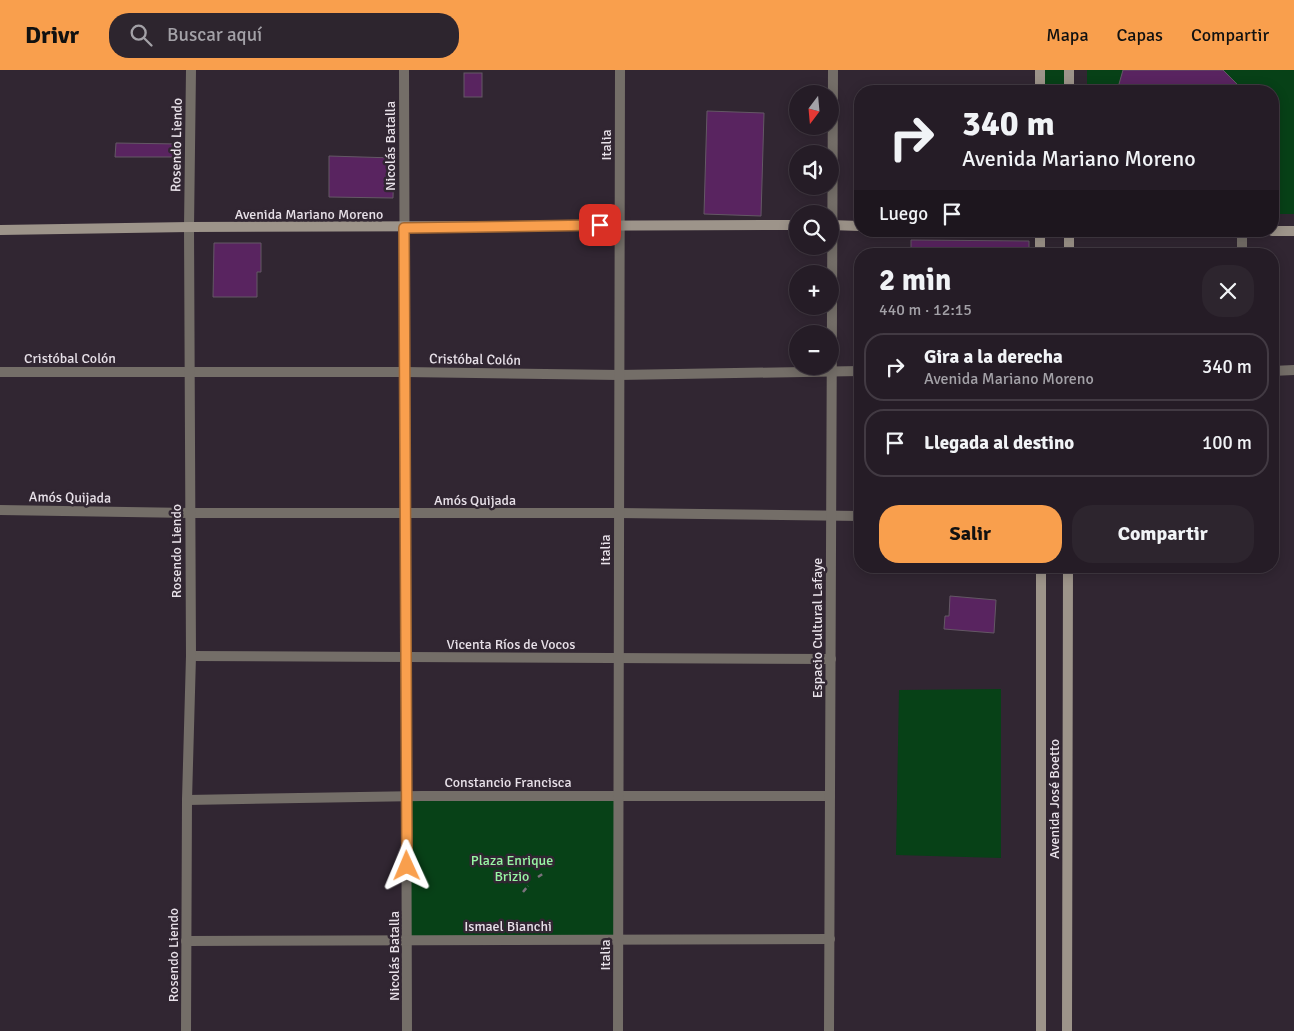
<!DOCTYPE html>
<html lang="es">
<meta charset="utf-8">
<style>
:root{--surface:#251c26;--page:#2d252e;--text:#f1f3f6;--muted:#a3a1a7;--line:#423a43;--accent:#f99f4d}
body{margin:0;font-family:Signika,sans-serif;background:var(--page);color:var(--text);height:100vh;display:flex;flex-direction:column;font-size:19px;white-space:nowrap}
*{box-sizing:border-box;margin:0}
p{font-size:16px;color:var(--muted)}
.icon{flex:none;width:28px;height:28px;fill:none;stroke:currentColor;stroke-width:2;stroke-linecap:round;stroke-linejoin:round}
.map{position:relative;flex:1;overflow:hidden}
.side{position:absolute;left:854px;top:178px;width:425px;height:325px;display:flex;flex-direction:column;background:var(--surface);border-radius:20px;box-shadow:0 2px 12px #0003,0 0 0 1px var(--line)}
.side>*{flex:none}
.banner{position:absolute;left:854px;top:15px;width:425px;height:152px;border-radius:20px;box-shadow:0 2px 12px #0003,0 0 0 1px var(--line);background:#251c26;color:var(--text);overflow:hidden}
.needle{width:32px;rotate:196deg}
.tools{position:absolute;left:789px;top:15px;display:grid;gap:10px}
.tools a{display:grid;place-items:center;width:50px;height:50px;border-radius:50%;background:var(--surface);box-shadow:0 2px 12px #0003,0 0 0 1px var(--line);font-size:25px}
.pin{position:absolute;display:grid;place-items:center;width:42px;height:42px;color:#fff;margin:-21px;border-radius:10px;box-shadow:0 2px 8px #0006}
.me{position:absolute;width:55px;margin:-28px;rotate:359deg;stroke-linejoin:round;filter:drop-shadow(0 0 4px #0008)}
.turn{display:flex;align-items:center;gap:18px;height:105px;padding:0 25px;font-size:22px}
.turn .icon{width:65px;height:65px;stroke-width:2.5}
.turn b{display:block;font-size:35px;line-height:42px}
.then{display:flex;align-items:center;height:48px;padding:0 25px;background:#0003;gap:10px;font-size:19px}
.round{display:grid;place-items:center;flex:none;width:52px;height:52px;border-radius:20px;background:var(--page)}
.headline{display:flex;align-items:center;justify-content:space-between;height:85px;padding:0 25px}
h1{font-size:30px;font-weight:700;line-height:38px}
.button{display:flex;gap:10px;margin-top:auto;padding:10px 25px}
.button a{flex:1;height:58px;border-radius:20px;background:var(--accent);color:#111;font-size:20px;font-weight:700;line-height:58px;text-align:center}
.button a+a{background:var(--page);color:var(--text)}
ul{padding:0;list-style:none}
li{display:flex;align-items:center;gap:15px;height:68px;margin:0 10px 8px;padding:0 15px;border:2px solid var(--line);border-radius:20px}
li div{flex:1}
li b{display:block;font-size:19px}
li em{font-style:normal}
header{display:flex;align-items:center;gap:30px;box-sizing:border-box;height:70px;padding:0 25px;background:var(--accent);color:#111}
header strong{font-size:24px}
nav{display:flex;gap:28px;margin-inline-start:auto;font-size:18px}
.search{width:350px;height:45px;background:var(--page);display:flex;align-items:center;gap:12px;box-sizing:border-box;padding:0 18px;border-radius:20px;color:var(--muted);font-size:19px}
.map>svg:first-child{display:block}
</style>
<header>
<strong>Drivr</strong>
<div class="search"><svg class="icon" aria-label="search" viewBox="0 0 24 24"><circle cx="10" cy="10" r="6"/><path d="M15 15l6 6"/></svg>Buscar aquí</div>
<nav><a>Mapa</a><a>Capas</a><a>Compartir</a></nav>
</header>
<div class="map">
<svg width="1294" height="961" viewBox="0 0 1294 961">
<rect width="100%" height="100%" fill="#312632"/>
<g fill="#074117">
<rect x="1043" y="0" width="23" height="21"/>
<path d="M1087 0H1294V144H1273L1272 21H1087Z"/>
<path d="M1001 619V788L896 785 899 620Z"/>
<path d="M614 729V867H411L409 730Z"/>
</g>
<g fill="#592460" stroke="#645865">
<path d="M1123 0H1223L1244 21H1117Z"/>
<rect x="464" y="3" width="18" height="24"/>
<path d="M707 41 764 43 761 146 704 144Z"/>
<path d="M116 73 180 74V87H115Z"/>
<path d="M329 86 394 88 393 128 329 127Z"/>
<path d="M911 170 1029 171V184H911Z"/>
<path d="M214 173H261V202H257V227H213Z"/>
<path d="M950 526 996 530 994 563 944 559 945 546H949Z"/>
</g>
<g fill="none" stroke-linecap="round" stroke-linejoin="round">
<g stroke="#7b717c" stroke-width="2.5" stroke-dasharray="5 2.5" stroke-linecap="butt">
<path d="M538 807 544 803"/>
<path d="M523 822 528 816"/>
</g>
<g stroke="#746e68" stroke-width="10">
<path d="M404 0 407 961"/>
<path d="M1242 184V161"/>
<path d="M1272 301 1294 300"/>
<path d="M0 302H405L619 305 860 301"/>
<path d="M0 440 190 443H619L860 446"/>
<path d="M191 586 831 589"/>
<path d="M187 730 421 726H830"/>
<path d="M186 871 830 869"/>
<path d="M186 961 187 730 191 586 189 157 191 0"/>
<path d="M618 961 620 0"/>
<path d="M829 961 833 0"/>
</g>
<g stroke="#9d948a" stroke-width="10">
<path d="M1040 0V21"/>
<path d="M1069 21V0"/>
<path d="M830 155 860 156"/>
<path d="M0 160 189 157 798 155"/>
<path d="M1040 161V184"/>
<path d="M1272 161H1294"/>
<path d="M1069 184V161"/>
<path d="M1041 496V961"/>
<path d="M1067 961 1068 496"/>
</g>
</g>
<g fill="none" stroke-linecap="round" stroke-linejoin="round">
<defs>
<path id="route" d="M407 796 404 158 600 155"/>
</defs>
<use href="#route" stroke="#a26732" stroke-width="12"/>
<use href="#route" stroke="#f99f4d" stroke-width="9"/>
</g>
<g text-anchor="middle" stroke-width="5" stroke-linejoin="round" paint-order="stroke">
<g font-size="14" fill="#e8e1e9" stroke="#312632">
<text transform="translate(176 75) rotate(-89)" y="5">Rosendo Liendo</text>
<text transform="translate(606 75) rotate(-90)" y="5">Italia</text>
<text transform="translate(390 76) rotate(-90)" y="5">Nicolás Batalla</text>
<text x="309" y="149">Avenida Mariano Moreno</text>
<text x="70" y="293">Cristóbal Colón</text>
<text transform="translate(475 289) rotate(1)" y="5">Cristóbal Colón</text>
<text transform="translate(70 427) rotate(1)" y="5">Amós Quijada</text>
<text x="475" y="435">Amós Quijada</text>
<text transform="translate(605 480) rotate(-90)" y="5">Italia</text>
<text transform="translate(176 481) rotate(-90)" y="5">Rosendo Liendo</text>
<text transform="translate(817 558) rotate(-90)" y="5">Espacio Cultural Lafaye</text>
<text x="511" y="579">Vicenta Ríos de Vocos</text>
<text x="508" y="717">Constancio Francisca</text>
<text transform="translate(1054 729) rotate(-90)" y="5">Avenida José Boetto</text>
<text x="508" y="861">Ismael Bianchi</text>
<text transform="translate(173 885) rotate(-90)" y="5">Rosendo Liendo</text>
<text transform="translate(605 885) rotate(-90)" y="5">Italia</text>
<text transform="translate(394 886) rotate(-90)" y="5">Nicolás Batalla</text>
</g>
<g font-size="14" fill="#98f7a5" stroke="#312632">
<text x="512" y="795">Plaza Enrique<tspan x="512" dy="16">Brizio</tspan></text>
</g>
</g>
</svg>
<div class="tools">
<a><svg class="needle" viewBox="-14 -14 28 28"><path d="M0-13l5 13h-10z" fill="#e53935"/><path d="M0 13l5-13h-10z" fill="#a3a1a7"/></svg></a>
<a><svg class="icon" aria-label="sound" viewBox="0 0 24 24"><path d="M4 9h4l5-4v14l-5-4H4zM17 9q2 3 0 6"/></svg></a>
<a><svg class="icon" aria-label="search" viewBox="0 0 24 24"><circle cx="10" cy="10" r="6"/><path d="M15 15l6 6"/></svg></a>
<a>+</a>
<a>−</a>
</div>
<div class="pin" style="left:600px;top:155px;background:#d93025"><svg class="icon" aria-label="arrive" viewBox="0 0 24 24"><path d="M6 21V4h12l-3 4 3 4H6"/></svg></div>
<svg class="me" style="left:407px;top:796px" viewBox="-20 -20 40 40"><path d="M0-17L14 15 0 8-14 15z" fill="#f99f4d" stroke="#fff" stroke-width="4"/></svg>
<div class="banner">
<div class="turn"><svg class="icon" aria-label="right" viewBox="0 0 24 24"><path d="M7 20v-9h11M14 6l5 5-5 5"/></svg><div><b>340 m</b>Avenida Mariano Moreno</div></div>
<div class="then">Luego<svg class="icon" aria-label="arrive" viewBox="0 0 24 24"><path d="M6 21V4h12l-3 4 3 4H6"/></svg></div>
</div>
<section class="side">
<div class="headline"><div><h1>2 min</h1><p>440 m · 12:15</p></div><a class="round"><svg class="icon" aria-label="close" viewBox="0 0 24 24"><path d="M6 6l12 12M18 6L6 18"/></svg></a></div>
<ul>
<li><svg class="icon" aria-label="right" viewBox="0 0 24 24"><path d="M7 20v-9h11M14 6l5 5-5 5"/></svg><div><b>Gira a la derecha</b><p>Avenida Mariano Moreno</p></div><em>340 m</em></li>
<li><svg class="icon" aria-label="arrive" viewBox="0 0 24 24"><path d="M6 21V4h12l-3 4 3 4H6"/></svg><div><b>Llegada al destino</b></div><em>100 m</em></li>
</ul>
<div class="button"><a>Salir</a><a>Compartir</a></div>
</section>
</div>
